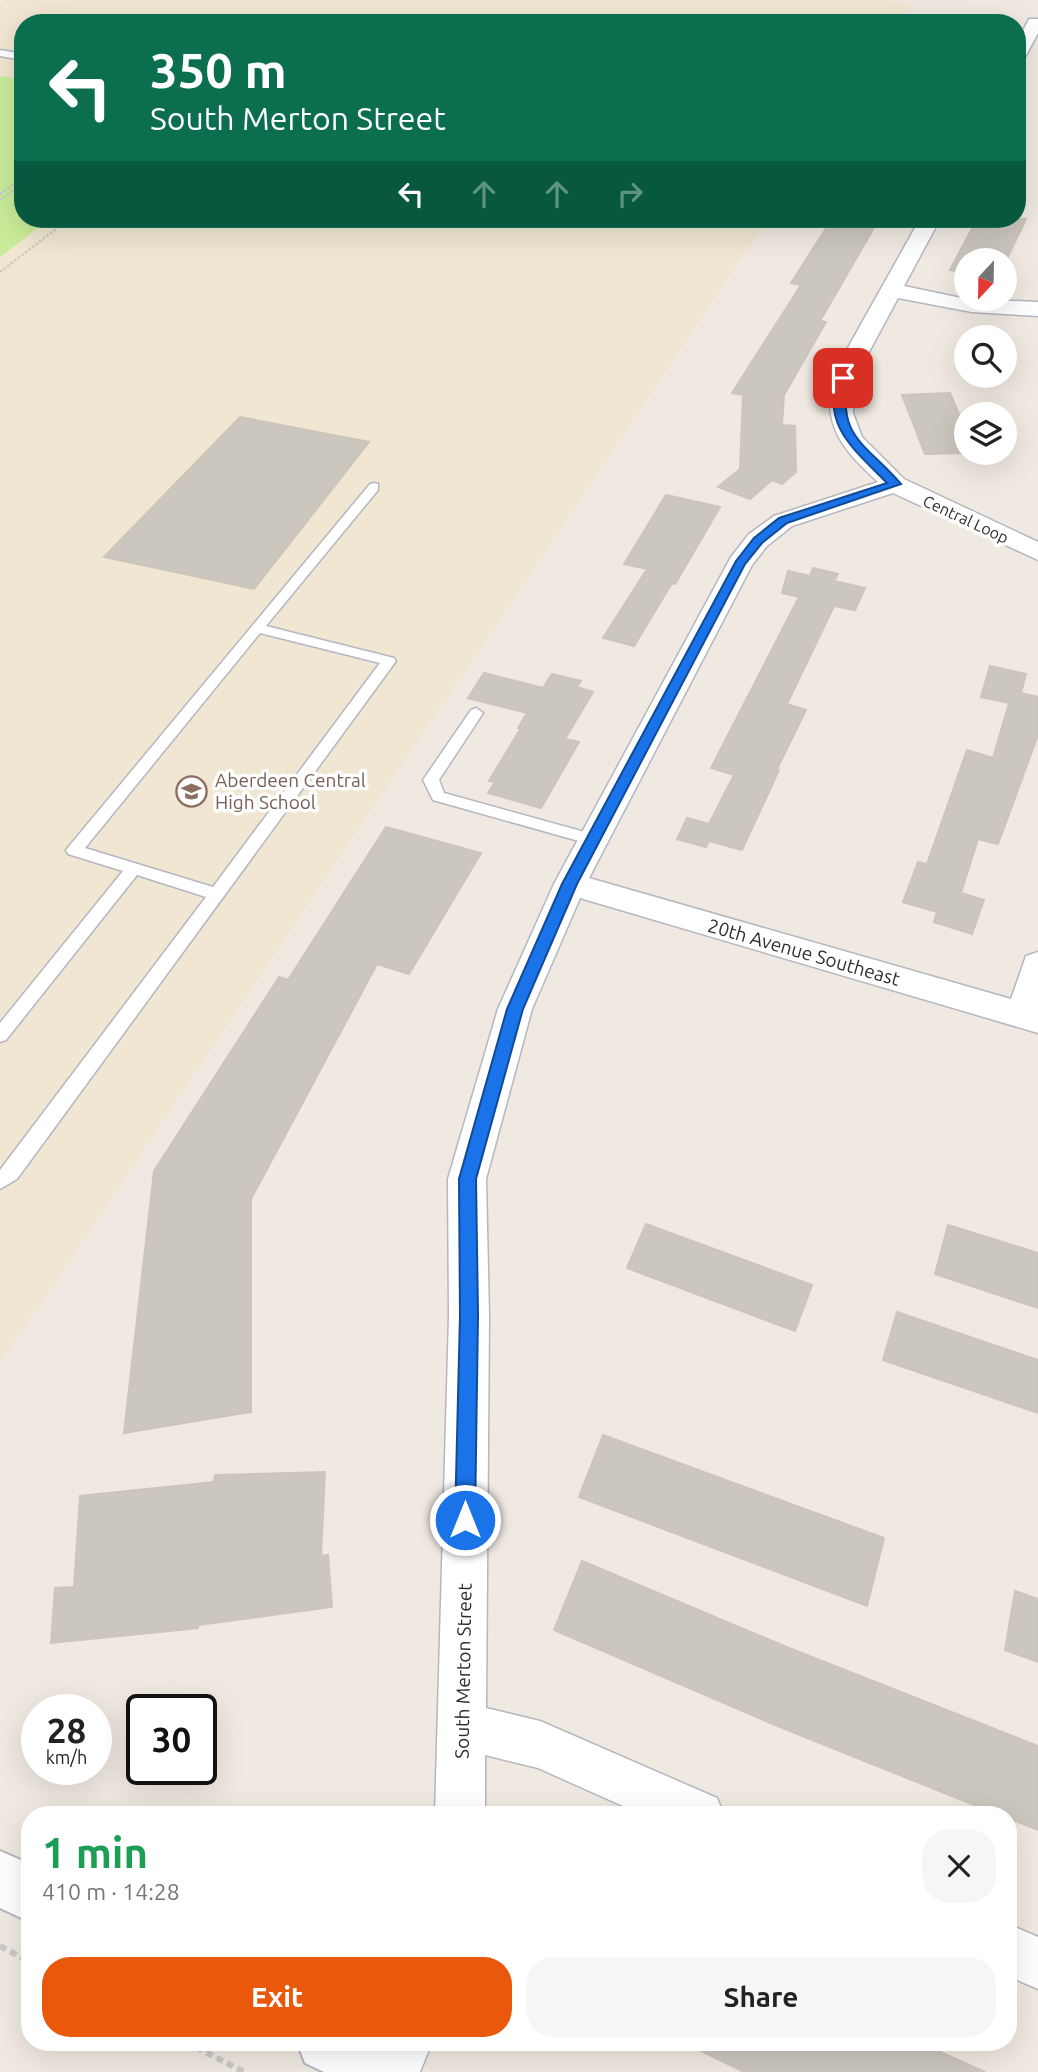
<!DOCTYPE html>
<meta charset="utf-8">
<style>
:root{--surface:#fff;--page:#f6f6f6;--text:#222;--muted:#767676;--accent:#ea580c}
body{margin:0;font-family:Ubuntu,sans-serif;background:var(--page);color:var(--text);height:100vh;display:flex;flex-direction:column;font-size:26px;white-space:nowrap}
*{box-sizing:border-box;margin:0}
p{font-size:23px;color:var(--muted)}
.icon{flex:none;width:38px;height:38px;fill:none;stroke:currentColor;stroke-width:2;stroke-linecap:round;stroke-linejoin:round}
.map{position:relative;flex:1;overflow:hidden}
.drawer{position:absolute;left:21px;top:1806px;width:996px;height:245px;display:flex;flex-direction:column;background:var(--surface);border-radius:28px;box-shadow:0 7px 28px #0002}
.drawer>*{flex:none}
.hud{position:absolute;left:14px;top:14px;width:1012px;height:214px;border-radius:28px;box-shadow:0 7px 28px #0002;background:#0b6e4f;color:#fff;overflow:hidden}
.needle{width:46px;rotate:202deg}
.tools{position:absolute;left:954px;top:248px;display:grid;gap:14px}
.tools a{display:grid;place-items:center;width:63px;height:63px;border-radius:50%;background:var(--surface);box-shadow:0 7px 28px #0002;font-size:35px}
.speed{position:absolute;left:21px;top:1694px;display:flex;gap:14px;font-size:35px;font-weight:700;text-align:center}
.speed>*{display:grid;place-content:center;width:91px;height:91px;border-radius:50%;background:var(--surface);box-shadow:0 7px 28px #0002;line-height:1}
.speed small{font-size:18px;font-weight:400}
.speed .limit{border:4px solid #111;border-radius:10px;background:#fff;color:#111}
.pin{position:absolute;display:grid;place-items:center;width:60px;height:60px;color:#fff;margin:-30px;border-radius:14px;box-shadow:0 4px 10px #0006}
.me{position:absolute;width:77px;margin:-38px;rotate:0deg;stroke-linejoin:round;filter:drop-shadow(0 0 5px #0008)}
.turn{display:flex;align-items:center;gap:24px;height:147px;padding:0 21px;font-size:32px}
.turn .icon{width:91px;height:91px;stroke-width:2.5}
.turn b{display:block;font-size:49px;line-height:60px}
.lanes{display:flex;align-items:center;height:66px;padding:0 21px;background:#0003;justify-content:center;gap:35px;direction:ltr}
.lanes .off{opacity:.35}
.round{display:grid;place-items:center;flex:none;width:74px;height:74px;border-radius:28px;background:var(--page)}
.summary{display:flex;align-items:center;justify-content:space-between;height:119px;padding:0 21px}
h1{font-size:42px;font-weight:700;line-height:52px;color:#1e9e55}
.cta{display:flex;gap:14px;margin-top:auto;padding:14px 21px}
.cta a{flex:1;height:80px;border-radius:28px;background:var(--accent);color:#fff;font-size:28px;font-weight:700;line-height:80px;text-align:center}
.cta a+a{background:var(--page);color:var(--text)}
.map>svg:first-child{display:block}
</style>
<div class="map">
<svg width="1038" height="2072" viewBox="0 0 1038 2072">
<rect width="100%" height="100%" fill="#efe9e1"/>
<path fill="#f0e6d1" d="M5 0H886L912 4 899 23H23V219H768L0 1364V3Z"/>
<path fill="#c9ec9a" d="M0 76 23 80V219H50L0 257Z"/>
<g fill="#cbc7bf" stroke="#cbc5ba" stroke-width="2">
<path d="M832 219H879L820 321 826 322 784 395 782 425 795 426 796 472 782 484 772 480 750 499 718 487 740 469 743 395 732 393 801 285 791 283Z"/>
<path d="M977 219H1026L1004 265V261H966V273L950 270Z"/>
<path d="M950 393 966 431V453L925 454 902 395Z"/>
<path d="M240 417 369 442 254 589 104 557Z"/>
<path d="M666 495 720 507 675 584 672 583 634 646 603 638 647 569 624 564Z"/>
<path d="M813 568 838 574 834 581 865 588 855 610 834 606 787 704 806 710 777 769 779 770 742 850 709 841 706 847 677 839 687 818 709 824 734 775 711 768 799 597 782 593 788 571 810 576Z"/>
<path d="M990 666 1026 674 1021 693 1038 697V735L998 844 978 839 961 893 984 900 972 934 934 922 937 912 903 902 918 862 927 864 967 750 993 758 1009 703 981 697Z"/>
<path d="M484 673 543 688 552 674 581 681 577 687 593 692 565 739 579 742 541 808 488 793 495 782 489 781 521 728H518L527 713 468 698Z"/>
<path d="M386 827 481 853 409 974 377 964 251 1199V1412L124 1433 154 1171 279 977 288 980Z"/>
<path d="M646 1224 812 1285 795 1331 627 1268Z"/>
<path d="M948 1225 1038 1253V1308L935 1274Z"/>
<path d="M897 1312 1038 1360V1413L883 1360Z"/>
<path d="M603 1435 884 1538 867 1606 579 1497Z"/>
<path d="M325 1472 321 1556 328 1555 332 1607 198 1625V1628L51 1643 55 1588 74 1587 80 1496 214 1482 215 1475Z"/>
<path d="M582 1561 789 1648 1038 1746V1830L1008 1818V1815H999L775 1725 554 1630Z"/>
<path d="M1015 1591 1038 1599V1662L1005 1650Z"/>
<path d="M683 2042H918L985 2072H744Z"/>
</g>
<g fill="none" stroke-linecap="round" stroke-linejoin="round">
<defs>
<g id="service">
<path d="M0 50 23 54V60L0 56Z"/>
<path d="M374 483 378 484V490L266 626 394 658 396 661 17 1179 0 1189V1170L206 897 137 875 6 1040 0 1042V1023L123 871 68 854 66 850 370 484ZM260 633 380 663 213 887 85 848Z"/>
<path d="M476 708 483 713 439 780 444 793 599 836 601 840 599 844 593 845 433 800 423 780 471 710Z"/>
</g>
<g id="minor">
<path d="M1029 19H1038V33L1023 61 1017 62V42Z"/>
<path d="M920 219H940L904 286 966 299 1038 302V316L972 312 898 298 855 378 853 413 862 437 904 479 1038 542V560L893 493 792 526 767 546 752 565 589 878 1011 999 1026 956 1038 952V1033L580 898 532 1009 486 1179 489 1316 486 1708 540 1721 717 1798 724 1815H643L538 1768 485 1755V1815H435L449 1316 448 1179 498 1009 554 884 731 557 749 534 774 516 878 482C842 449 824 428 831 378Z"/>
<path d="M1008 1924 1038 1937V1989L1008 1976Z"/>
<path d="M378 2042H432L420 2072H366Z"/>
</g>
<g id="secondary">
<path d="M0 1851 30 1864V1922L0 1908Z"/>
<path d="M297 2042H389L407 2051 416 2072H324L305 2063Z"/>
</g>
</defs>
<use href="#service" stroke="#b4b7c1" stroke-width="3"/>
<use href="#minor" stroke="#b4b7c1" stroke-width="3"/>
<use href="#secondary" stroke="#b4b7c1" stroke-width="4"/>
<g stroke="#c9c9c9" stroke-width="2.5" stroke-dasharray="2.5 2" stroke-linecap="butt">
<path d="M0 194 23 177"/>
<path d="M0 200 23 184"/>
<path d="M0 272 69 219"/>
</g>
<g stroke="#c9c9c9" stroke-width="6" stroke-dasharray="7 4.5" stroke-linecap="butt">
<path d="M0 1946 30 1962"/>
<path d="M186 2042 244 2072"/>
</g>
<use href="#service" fill="#fff" fill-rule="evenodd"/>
<use href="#minor" fill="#fff" fill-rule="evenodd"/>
<use href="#secondary" fill="#fff" fill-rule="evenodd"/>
</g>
<path fill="#1a73e8" stroke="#114b97" stroke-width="2" d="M840 375 849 378C835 437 868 445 901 484L787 523 762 543 745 564 577 884 523 1009 476 1179 478 1315 475 1520 472 1527 465 1530 458 1527 455 1520 460 1315 459 1179 507 1009 562 884 736 561 754 538 779 518 887 483C857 452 818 424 840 375Z"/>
<defs>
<symbol id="school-ring" viewBox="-11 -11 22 22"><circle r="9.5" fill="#fff" stroke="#8d6e63" stroke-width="1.5"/><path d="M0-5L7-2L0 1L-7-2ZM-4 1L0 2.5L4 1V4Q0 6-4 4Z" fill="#8d6e63"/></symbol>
</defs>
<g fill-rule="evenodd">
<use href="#school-ring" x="174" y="774" width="35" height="35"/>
</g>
<g text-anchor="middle" stroke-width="7" stroke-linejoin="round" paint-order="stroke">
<g font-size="16" fill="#2e2e2e" stroke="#fff">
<text transform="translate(966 519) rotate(25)" y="6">Central Loop</text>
</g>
<g font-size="19" fill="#785e54" stroke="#fff" text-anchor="start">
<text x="215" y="787">Aberdeen Central<tspan x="215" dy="22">High School</tspan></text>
</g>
<g font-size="19" fill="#2e2e2e" stroke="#fff">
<text transform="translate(804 952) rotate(16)" y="7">20th Avenue Southeast</text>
<text transform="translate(463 1671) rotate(-89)" y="7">South Merton Street</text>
</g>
</g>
</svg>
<div class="tools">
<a><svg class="needle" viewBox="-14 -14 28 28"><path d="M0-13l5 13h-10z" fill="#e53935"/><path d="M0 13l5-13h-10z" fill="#767676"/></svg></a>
<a><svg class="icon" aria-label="search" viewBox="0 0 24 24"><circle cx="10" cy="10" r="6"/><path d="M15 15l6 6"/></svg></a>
<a><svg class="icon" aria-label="layers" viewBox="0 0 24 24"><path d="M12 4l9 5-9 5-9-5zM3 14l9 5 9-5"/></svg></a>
</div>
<div class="speed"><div>28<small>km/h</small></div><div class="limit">30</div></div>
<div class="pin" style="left:843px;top:378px;background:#d93025"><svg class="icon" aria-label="arrive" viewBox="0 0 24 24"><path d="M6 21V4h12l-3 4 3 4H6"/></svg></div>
<svg class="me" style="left:465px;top:1520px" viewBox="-20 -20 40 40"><circle r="17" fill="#1a73e8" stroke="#fff" stroke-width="3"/><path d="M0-11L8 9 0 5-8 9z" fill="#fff"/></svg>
<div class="hud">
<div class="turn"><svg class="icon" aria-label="left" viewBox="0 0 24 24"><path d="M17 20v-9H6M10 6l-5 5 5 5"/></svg><div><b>350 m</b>South Merton Street</div></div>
<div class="lanes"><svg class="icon" aria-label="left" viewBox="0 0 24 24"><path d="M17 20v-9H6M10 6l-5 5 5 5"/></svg><svg class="icon off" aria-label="ahead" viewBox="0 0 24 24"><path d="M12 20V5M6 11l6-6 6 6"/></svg><svg class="icon off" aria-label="ahead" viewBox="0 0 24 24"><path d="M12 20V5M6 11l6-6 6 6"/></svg><svg class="icon off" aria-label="right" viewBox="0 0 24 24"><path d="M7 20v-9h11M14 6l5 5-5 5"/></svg></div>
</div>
<section class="drawer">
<div class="summary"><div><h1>1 min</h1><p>410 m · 14:28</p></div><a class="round"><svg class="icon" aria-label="close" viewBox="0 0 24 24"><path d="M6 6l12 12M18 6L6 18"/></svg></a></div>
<div class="cta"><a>Exit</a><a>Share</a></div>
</section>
</div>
